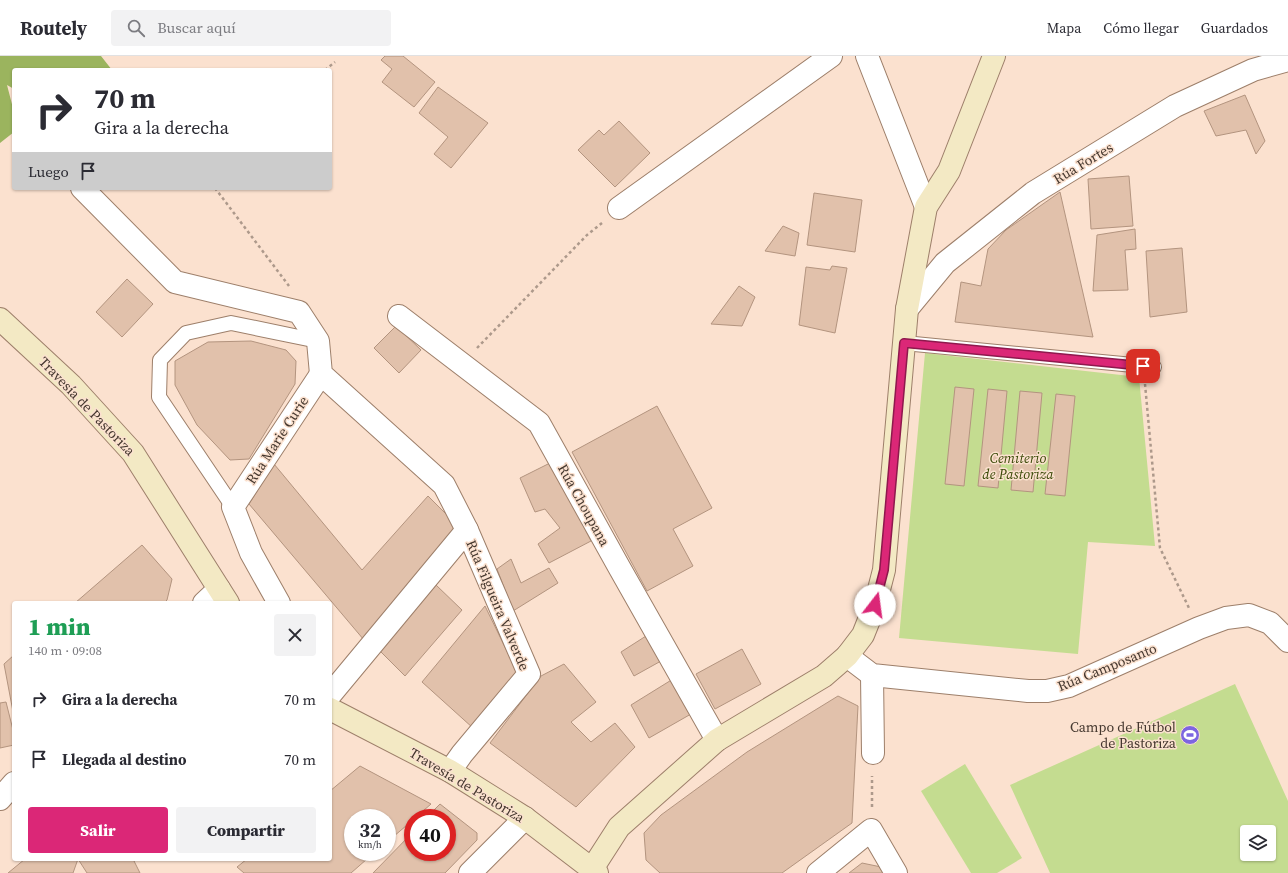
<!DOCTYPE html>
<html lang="es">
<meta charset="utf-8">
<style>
:root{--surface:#fff;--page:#f2f2f3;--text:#2b2b33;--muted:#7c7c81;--line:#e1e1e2;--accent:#db2777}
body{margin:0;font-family:"Source Serif 4",serif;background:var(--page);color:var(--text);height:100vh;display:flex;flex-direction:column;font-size:15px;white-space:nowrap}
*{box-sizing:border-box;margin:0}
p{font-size:13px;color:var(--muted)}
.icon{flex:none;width:22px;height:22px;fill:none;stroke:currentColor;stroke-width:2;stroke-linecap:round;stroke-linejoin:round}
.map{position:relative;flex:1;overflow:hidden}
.side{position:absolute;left:12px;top:545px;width:320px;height:260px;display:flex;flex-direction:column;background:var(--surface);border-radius:4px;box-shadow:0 1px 3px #0004}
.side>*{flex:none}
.top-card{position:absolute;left:12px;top:12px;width:320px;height:122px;border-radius:4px;box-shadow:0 1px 3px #0004;background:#fff;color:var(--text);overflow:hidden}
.fabs{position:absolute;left:1240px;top:769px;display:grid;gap:8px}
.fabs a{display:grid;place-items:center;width:36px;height:36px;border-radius:4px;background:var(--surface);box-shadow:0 1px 3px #0004;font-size:20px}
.speed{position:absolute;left:344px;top:753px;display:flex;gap:8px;font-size:20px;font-weight:700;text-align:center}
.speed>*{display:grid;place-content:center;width:52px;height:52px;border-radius:50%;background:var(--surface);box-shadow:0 1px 3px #0004;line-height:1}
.speed small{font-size:10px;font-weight:400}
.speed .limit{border:6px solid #d22;background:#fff;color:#111}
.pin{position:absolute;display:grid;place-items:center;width:34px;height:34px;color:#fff;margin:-17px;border-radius:8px;box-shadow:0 2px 6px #0006}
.me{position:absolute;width:44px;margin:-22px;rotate:15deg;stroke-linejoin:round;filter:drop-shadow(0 0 3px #0008)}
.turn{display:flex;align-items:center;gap:14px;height:84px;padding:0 16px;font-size:18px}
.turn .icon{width:52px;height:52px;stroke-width:2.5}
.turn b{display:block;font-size:28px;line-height:34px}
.then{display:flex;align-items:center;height:38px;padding:0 16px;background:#0003;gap:8px;font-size:15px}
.round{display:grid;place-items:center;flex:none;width:42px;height:42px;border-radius:4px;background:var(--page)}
.head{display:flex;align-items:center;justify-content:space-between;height:68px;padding:0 16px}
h1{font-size:24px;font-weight:800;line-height:30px;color:#1e9e55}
.action{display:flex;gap:8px;margin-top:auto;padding:8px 16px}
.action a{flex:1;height:46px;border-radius:4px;background:var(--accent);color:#fff;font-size:16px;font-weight:800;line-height:46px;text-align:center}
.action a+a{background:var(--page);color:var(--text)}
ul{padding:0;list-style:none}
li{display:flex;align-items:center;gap:12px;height:60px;padding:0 16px}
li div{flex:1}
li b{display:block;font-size:15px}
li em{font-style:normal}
header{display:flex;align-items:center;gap:24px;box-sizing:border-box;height:56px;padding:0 20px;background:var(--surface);border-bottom:1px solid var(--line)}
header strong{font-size:19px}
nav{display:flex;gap:22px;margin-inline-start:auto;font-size:14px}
.search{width:280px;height:36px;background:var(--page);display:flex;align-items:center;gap:10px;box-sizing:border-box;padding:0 14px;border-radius:4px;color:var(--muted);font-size:15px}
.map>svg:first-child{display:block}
</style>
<header>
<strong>Routely</strong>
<div class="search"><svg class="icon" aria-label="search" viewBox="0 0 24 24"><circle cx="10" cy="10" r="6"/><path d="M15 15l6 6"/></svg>Buscar aquí</div>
<nav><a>Mapa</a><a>Cómo llegar</a><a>Guardados</a></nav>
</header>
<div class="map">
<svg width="1288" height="817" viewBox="0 0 1288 817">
<rect width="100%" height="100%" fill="#fbe1cf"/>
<g fill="#c4dc90" fill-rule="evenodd">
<path d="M925 297 1139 321 1155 490 1088 486 1078 598 899 582Z"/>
<path d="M1235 628 1288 745V817H1050L1010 729ZM1247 776H1269V798H1247Z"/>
<path d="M965 708 1022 802 997 817H971L921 735Z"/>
</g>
<path fill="#9bb45e" d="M0 0H101L112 14H14V33L7 29 14 56V76L0 87Z"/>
<g fill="#e1c1ab" stroke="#b3947f">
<path d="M385 0H403L435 26 414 51 382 26 392 13 381 4Z"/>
<path d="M438 31 488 67 451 112 434 98 448 81 419 57Z"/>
<path d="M1245 39 1265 85 1256 98 1246 74 1216 80 1204 55Z"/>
<path d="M619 65 650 97 615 131 578 94 599 74 604 79Z"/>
<path d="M1129 120 1133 170 1091 173 1088 123Z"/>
<path d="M1060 136 1093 281 955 266 961 226 981 230 988 193 1006 174Z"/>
<path d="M814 137 862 144 855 196 807 189Z"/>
<path d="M783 170 799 177 795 200 765 195Z"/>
<path d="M1135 173 1136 193 1125 194 1128 234 1093 235 1097 179Z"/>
<path d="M1182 192 1187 256 1150 261 1146 195Z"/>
<path d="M832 210 847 212 835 277 799 269 806 211 830 214Z"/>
<path d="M127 223 153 248 122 281 96 256Z"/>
<path d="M739 230 755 241 742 270 711 268Z"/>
<path d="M396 270 421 294 399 317 374 292Z"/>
<path d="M251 285 286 294 296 305 295 328 249 403 230 404 197 369 175 329V305L208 286Z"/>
<path d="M955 331 974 333 964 430 945 428Z"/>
<path d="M988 333 1007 335 998 432 978 430Z"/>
<path d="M1020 335 1042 337 1033 436 1011 434Z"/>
<path d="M1056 338 1075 340 1065 440 1045 438Z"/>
<path d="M657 350 712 452 673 473 693 510 647 535 572 396Z"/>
<path d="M552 406 591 485 549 507 538 488 560 472 545 453 535 456 520 422Z"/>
<path d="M274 408 362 514 428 440 458 470 364 584 249 448Z"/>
<path d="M142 489 172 523 167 544 164 547H75Z"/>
<path d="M511 503 521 527 549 512 558 527 513 555 497 513Z"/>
<path d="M436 529 462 554 405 620 380 595Z"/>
<path d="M485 550 518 618 473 672 422 626Z"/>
<path d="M646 580 661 605 634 620 621 596Z"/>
<path d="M742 593 761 628 715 653 696 618Z"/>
<path d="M14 599V661L4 608Z"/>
<path d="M564 608 596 646 571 666 591 686 615 667 635 691 576 751 490 687 541 620Z"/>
<path d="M673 623 691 658 649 682 631 649Z"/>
<path d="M838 640 858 650 852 767 782 817H660L646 804 644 777 661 759 747 696Z"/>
<path d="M6 646 14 678V689L0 692V647Z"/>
<path d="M360 710 431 748 415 762H413V764L387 786V762H353V796H375L351 817H244L237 811 247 803H330V735Z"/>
<path d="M440 748 477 777V784L445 817H373L413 776V796H447V762H426Z"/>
<path d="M25 803H78L73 817H8Z"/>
<path d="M78 803H137L134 805 140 817H87Z"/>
<path d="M862 807 886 812 889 817H849Z"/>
</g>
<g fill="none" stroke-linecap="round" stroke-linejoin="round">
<defs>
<g id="lane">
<path d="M904 287 1154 311"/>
<path d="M233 451 159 341 160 304 186 277 231 267 318 285"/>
</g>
<g id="street">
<path d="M867 0 926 151"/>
<path d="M82 132 175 226 299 256 318 285 321 318 444 429 467 474"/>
<path d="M619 152 831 0"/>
<path d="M907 253 945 207 1033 137 1175 50 1253 14 1288 4"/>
<path d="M399 260 539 367 619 511 717 684"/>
<path d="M204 547 219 533"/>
<path d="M279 547 251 497 233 451 321 318"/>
<path d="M847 600 872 619 1028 635H1047L1069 630 1199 572 1226 562 1249 559 1270 567 1288 585"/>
<path d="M872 619 873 697"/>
<path d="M330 639 467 474 529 618 462 698 450 715"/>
<path d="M0 743 14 727"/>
<path d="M470 817 525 762"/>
<path d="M818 817 871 774 896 817"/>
</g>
<g id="secondary">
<path d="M0 263 71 329 133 397 228 547"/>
<path d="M330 653 450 715 525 762 597 817"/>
<path d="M592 813 619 771 717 684 824 620 847 600 863 579 875 549 884 514 907 253 926 151 949 115 994 0"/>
</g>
</defs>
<use href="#lane" stroke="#9d7f6a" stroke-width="16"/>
<use href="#street" stroke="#9d7f6a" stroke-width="24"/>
<use href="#secondary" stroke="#9d7f6a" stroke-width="24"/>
<g stroke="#ad998b" stroke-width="2.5" stroke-dasharray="3 3" stroke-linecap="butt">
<path d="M325 14 335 6"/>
<path d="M215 132 289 230"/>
<path d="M477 292 587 179 602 167"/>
<path d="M1145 328 1160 492 1189 552"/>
<path d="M872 751V720"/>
</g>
<use href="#lane" stroke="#fff" stroke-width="14"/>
<use href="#street" stroke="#fff" stroke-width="22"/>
<use href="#secondary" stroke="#f3e9c4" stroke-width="22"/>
</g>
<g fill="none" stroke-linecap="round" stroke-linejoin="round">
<defs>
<path id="route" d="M875 549 884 514 904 287 1143 310"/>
</defs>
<use href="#route" stroke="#8e194d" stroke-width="10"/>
<use href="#route" stroke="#db2777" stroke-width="7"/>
</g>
<defs>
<symbol id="stadium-disc" viewBox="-11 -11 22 22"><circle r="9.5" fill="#7d65e1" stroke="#fbe1cf"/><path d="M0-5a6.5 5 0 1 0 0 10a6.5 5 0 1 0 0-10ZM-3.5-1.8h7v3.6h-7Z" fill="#fff"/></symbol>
</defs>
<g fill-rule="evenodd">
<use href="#stadium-disc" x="1179" y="668" width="22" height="22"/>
</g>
<g text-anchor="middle" stroke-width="3" stroke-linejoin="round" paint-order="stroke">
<g font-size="14" fill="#45382f" stroke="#fbe1cf">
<text transform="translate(1083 107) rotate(-31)" y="5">Rúa Fortes</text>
<text transform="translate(87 350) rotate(46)" y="5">Travesía de Pastoriza</text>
<text transform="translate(277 384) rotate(-57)" y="5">Rúa Marie Curie</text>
<text transform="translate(584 449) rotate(61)" y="5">Rúa Choupana</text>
<text transform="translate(498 549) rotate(67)" y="5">Rúa Filgueira Valverde</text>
<text transform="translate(1107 611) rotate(-22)" y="5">Rúa Camposanto</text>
<text transform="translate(467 729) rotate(31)" y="5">Travesía de Pastoriza</text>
</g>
<g font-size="14" font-style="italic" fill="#394806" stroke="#fbe1cf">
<text x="1018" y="407">Cemiterio<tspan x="1018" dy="16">de Pastoriza</tspan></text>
</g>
<g font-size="14" fill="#45382f" stroke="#fbe1cf" text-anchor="end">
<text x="1176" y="676">Campo de Fútbol<tspan x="1176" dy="16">de Pastoriza</tspan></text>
</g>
</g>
</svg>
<div class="fabs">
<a><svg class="icon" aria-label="layers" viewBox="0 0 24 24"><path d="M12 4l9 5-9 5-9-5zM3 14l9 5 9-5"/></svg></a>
</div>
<div class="speed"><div>32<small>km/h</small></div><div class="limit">40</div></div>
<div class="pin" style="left:1143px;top:310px;background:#d93025"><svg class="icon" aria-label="arrive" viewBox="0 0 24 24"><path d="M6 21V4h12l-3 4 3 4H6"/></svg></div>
<svg class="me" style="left:875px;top:549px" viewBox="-20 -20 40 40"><circle r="19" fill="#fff"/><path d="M0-13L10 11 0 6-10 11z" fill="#db2777"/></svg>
<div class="top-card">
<div class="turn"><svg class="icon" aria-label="right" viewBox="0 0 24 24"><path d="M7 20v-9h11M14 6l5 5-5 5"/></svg><div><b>70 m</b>Gira a la derecha</div></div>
<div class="then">Luego<svg class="icon" aria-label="arrive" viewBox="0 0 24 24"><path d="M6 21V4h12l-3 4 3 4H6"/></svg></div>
</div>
<section class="side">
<div class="head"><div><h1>1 min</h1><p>140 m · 09:08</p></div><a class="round"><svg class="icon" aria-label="close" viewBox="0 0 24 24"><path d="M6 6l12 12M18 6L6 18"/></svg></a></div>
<ul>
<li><svg class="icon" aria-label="right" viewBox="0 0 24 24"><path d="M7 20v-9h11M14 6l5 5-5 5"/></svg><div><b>Gira a la derecha</b></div><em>70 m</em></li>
<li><svg class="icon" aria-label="arrive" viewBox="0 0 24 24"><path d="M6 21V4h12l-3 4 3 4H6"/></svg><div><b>Llegada al destino</b></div><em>70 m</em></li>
</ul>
<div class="action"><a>Salir</a><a>Compartir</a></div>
</section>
</div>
